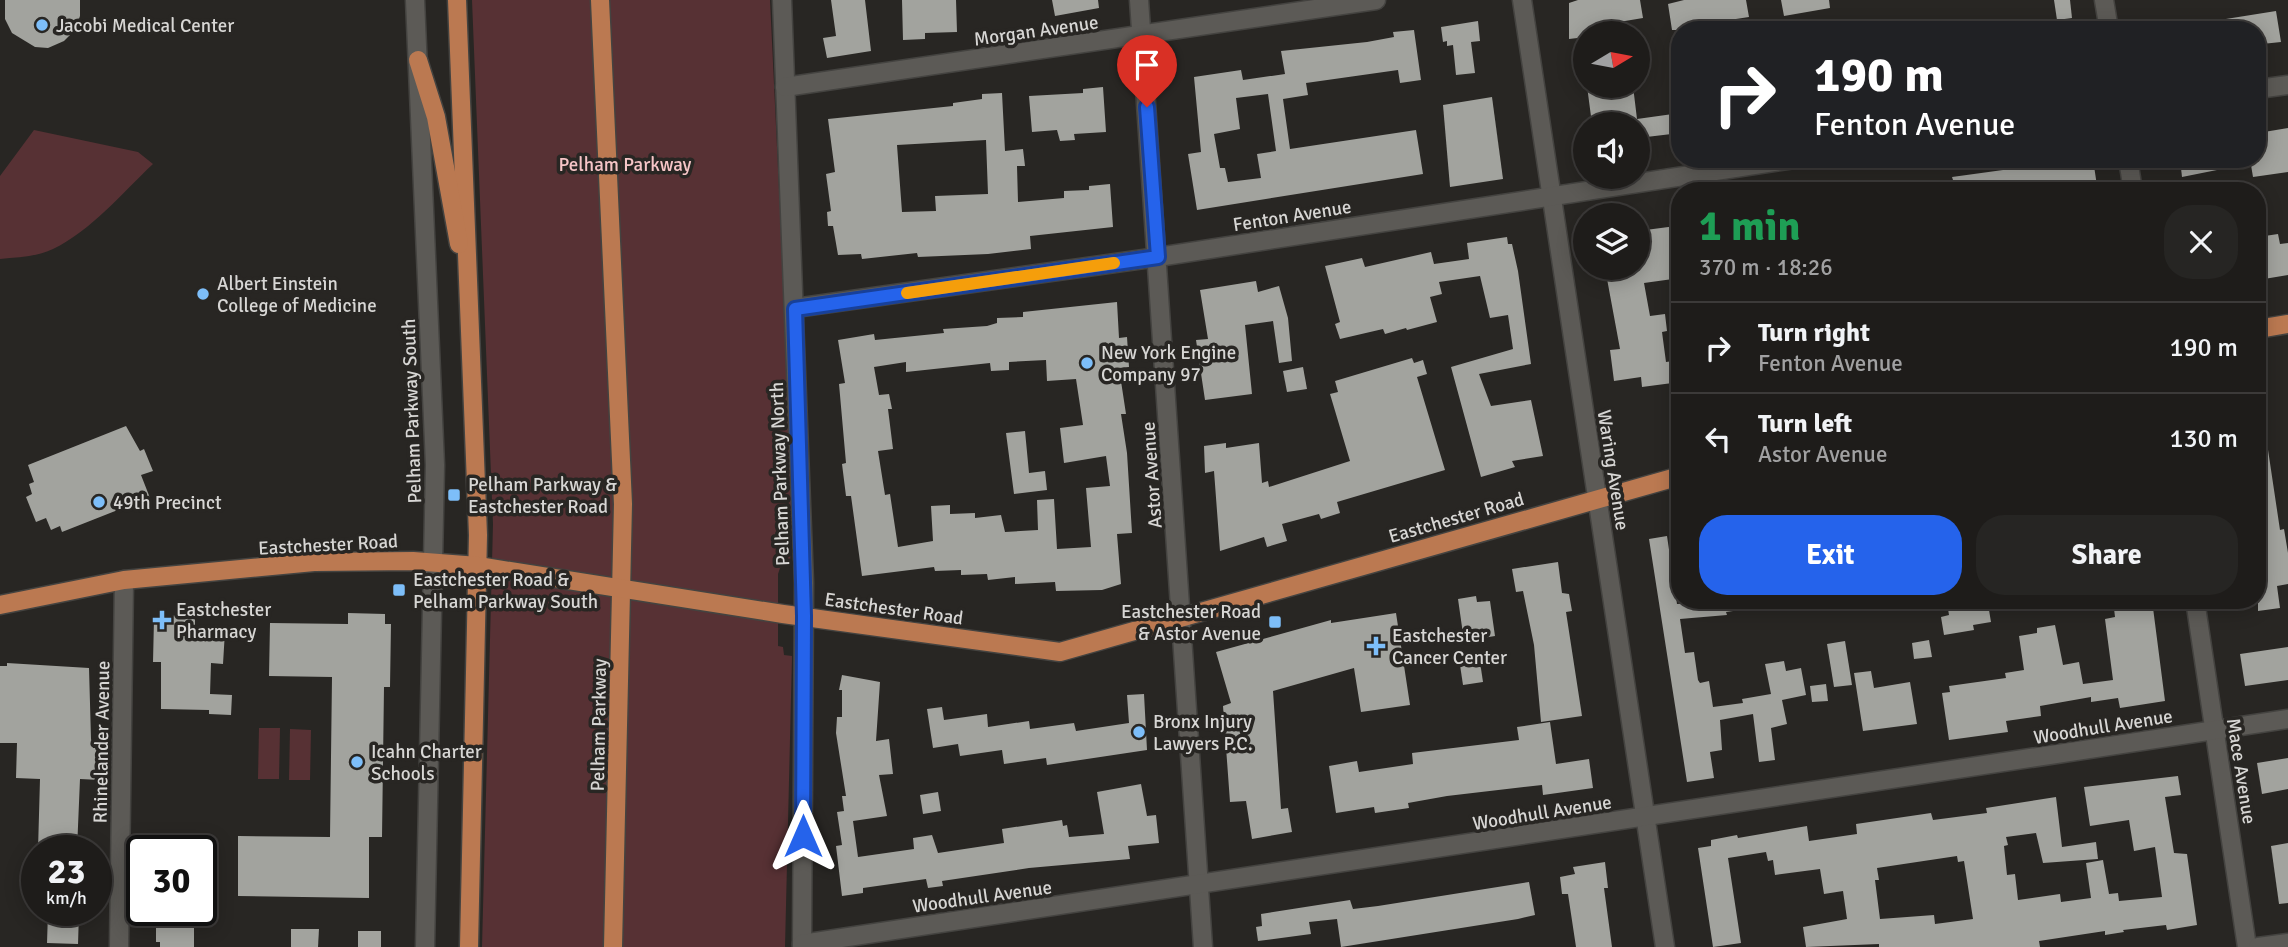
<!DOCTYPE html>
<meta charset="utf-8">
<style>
:root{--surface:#1e1c1a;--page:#262523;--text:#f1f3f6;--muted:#a1a1a2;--line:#3c3a39;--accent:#2563eb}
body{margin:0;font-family:Signika,sans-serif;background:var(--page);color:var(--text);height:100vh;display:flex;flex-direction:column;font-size:26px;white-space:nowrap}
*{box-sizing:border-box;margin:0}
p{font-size:23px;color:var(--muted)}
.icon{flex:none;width:38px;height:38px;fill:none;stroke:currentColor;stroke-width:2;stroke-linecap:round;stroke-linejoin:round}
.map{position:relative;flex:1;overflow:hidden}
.side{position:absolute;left:1671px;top:182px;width:595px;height:427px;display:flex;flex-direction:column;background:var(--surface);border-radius:28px;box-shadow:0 4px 18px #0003,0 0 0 2px var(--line)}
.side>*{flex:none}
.guide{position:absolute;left:1671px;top:21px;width:595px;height:147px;border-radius:28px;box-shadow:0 4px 18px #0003,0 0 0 2px var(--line);background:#202124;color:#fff;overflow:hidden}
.needle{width:46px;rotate:80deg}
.controls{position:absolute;left:1573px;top:21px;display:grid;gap:14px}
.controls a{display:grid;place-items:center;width:77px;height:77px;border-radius:50%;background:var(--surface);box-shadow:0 4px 18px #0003,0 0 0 2px var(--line);font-size:35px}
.speed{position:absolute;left:21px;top:835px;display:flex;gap:14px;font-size:35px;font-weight:700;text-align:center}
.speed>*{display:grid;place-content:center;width:91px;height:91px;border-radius:50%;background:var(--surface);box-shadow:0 4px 18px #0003,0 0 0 2px var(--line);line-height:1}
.speed small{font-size:18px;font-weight:400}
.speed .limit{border:4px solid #111;border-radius:10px;background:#fff;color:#111}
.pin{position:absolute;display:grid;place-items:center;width:60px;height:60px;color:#fff;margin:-72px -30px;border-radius:50% 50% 50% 0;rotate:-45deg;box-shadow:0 0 7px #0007}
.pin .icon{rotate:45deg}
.me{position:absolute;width:77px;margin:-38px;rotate:0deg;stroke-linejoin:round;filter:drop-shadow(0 0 5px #0008)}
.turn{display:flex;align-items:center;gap:24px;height:147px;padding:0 28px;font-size:32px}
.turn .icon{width:91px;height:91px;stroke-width:2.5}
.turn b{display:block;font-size:49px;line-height:60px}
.round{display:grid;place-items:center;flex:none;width:74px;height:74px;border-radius:28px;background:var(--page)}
.overview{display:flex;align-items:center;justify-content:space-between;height:119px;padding:0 28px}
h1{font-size:42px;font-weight:700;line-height:52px;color:#1e9e55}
.action{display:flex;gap:14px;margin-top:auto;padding:14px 28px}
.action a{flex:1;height:80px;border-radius:28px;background:var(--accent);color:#fff;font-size:28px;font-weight:700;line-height:80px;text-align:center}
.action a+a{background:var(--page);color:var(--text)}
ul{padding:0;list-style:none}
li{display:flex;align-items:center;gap:21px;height:91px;padding:0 28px;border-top:2px solid var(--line)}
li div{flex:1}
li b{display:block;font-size:26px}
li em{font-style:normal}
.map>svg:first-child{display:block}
</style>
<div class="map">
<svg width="2288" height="947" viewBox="0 0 2288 947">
<rect width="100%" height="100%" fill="#282623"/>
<g fill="#573134">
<path d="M472 0H770L793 483 790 565 780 568 778 574V646L783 647 784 655 792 656 785 947H482L493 524Z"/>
<path d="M34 130 138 152 153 164C123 192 91 231 53 249 36 257 18 257 0 259V176Z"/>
<path d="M259 728H280L279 779H258Z"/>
<path d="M290 729 311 730 310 780H289Z"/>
</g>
<g fill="#a2a39e" fill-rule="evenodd">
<path d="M5 0H80V16L75 30 64 41 48 48 35 47 12 33 5 19Z"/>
<path d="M831 0H865L871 51 827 58 823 38 836 36Z"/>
<path d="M902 0H956L957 32 925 33V39L903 40Z"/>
<path d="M1052 0H1098L1099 8 1055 16Z"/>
<path d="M1578 0H1640L1643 18 1607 24 1608 33H1586V37L1569 39V3Z"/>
<path d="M1684 0H1746L1749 17 1703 24 1704 30H1672L1668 4Z"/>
<path d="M1781 0H1829L1830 8 1784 16Z"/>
<path d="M2054 0H2070L2072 18 2057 20Z"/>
<path d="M2276 11 2281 42 2262 44 2260 30H2208L2207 22Z"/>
<path d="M1478 21 1480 41 1471 42 1475 73 1456 75 1453 45 1447 46V41L1443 42 1441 27Z"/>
<path d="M1414 30 1421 80 1400 83 1398 70 1306 83 1308 95 1283 99 1290 149 1416 130 1423 174 1197 210 1188 154 1201 152 1194 77 1241 70 1243 80 1285 74 1281 51 1367 42 1394 37 1393 32ZM1268 94 1276 151 1257 154 1261 178 1228 182 1225 168H1220L1214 134 1240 129 1236 98Z"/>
<path d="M1587 86H1633L1637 119 1680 113V133L1638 138V124H1592Z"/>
<path d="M1103 87 1106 132 1074 134 1075 140 1060 141 1057 130 1032 132 1029 96 1083 93V89Z"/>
<path d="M1002 93 1005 151 1023 149 1025 166H1017L1018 202 1064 198V191L1089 190V186L1110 184 1113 227 1030 236 1031 249 988 254 918 257 917 253 862 259 861 254 838 255 833 226H828L827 212 831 211 826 174 835 172 828 119 953 106V103L982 99V94ZM986 140 988 194 935 196 936 211 902 212 897 145Z"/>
<path d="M1492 97 1503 179 1450 187 1443 105Z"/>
<path d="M2288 128V172L2253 177 2250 159H2258V133Z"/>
<path d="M2083 159H2093L2097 186 2066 191H1937L1936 184 1953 180 1952 177Z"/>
<path d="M2180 159H2232V167L2182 177Z"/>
<path d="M1676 226 1680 278 1644 283 1650 316 1665 314 1667 331 1662 332 1666 362 1680 360V382L1642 387 1641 377 1614 381 1610 350 1620 349 1605 268H1638V231Z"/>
<path d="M2278 234 2280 244 2288 243V275L2258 280V237Z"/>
<path d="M1507 237 1508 244H1512L1518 271 1531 364 1479 374 1491 406 1531 400 1543 456 1512 461 1515 467 1481 477 1451 367 1513 349 1508 315 1490 318 1480 276 1439 282 1442 294 1430 297 1437 322 1407 330 1406 328 1385 334 1383 329 1340 339 1335 324 1340 322 1325 266 1362 258 1365 267 1431 252 1434 264 1469 259 1467 243Z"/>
<path d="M1256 281 1258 292 1279 286 1288 318 1292 361 1279 363 1273 321 1245 325 1252 394 1205 400 1196 340 1208 339 1200 290Z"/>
<path d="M1117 302 1119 338 1127 337 1129 367 1119 368 1126 414H1121L1127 453 1132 533 1117 534 1121 584 1102 590 1056 591 1055 582 1015 584V577L988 580 987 574 961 575V570L935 571 934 567 862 576 851 496H846L842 464 846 463 839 384 845 383 838 340 874 334 875 340 944 333 943 329 987 326 997 323V318L1023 317V312ZM1046 360 1047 381 1076 379 1083 425 1060 428 1064 463 1106 456 1110 486 1086 488 1091 547 1057 549 1054 499 1037 500 1038 530 1005 532 1001 515 975 518V513L950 514V505L931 506 933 541 898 547 890 494 885 495 878 451 893 449 888 409H892L889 394 879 395 874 367 906 362V372L990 363 991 371 1009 370V362Z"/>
<path d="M1412 358 1414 363 1423 360 1427 374 1417 377 1445 470 1337 502 1340 513 1321 519 1319 514 1282 524 1287 541 1267 547 1264 537 1220 551 1214 471 1205 473 1204 446 1226 443V448L1259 443 1262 483 1268 481 1269 487 1350 461 1330 394 1338 392 1335 381Z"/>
<path d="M1303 367 1307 389 1287 392 1283 371Z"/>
<path d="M126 426 140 451 144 449 153 471 141 475 150 498 143 500 139 510 133 504 62 532 60 526 51 530 46 518 36 522 26 497 32 494 29 484 34 482 28 465Z"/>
<path d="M1025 431 1029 473 1045 471 1047 490 1014 494 1006 433Z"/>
<path d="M2258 443H2267L2280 530 2284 529 2288 553V584L2277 586 2280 608 2258 611Z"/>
<path d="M1667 536 1677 604 1746 600 1747 609 1726 612 1727 615 1680 619 1685 653 1694 652 1698 680 1700 683 1709 681 1713 707 1743 703 1742 699 1771 694 1765 664 1784 661 1786 671 1801 668 1806 695 1782 700 1787 724 1771 728 1775 760 1759 762 1753 714 1720 720 1722 750 1710 752 1714 778 1687 782 1649 539Z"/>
<path d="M1558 562 1562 593 1569 594 1572 611 1566 612 1582 716 1541 722 1534 645 1523 591 1516 592 1512 569Z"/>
<path d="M1476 596 1477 602 1490 601 1495 636 1464 641 1458 599Z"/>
<path d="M2113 600H2152L2165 701 2120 708 2118 698 2091 702V697L2040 706 2041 716 2006 721 2008 732 1949 740 1942 693 1950 692 1949 686 2006 678 2005 673 2024 670 2019 636 2037 633V628L2055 625 2063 665 2079 662 2083 684 2113 680 2105 619 2115 617Z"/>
<path d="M1988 604 1991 622 1973 625 1974 630 1944 635 1941 617 1949 615 1948 609Z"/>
<path d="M195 612V629L225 631 223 664 211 663 210 694 232 695 231 715 209 714V710L161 709V662H153L154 619Z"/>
<path d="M348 613 385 614V624H391L390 687H384L382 837H369V898L238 896V836L330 837 332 677 269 676 270 623 348 624Z"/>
<path d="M1396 613 1410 705 1361 712 1354 668 1273 691 1281 809 1288 808 1292 832 1252 839 1246 801 1230 802 1223 706 1231 703 1216 652 1331 620V623Z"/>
<path d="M1929 640 1932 657 1914 659 1912 643Z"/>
<path d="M1845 641 1852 685 1834 687 1827 644Z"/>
<path d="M2288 647V680L2245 686 2240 654Z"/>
<path d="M1480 662 1483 682 1463 685 1460 665Z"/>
<path d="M7 663 89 668 91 739 93 748H100V780L80 779 77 850H38L40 779 16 778 17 743H0V666H7Z"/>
<path d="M1871 671 1874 688 1910 682 1917 724 1863 731 1854 673Z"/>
<path d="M842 675 880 682 876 741 889 739 893 774 879 775 887 816 853 821 858 857 914 849 913 838 932 835 938 853 1004 843 1002 829 1062 820 1063 826 1067 825 1069 837 1104 834 1097 792 1141 784 1147 816 1156 815 1159 843 1128 846 1130 859 1029 868 942 881 943 886 928 888 926 879 863 888V893L842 896 836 846 842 845 837 812 844 811 842 796H846L836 733 837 717H842V690H839Z"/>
<path d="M1826 684 1828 701 1812 702 1810 686Z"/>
<path d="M1144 694 1147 750 1047 765 1046 758 1004 764 1002 750 960 756 958 744 933 748 927 709 942 707 944 720 987 714 988 727 1029 721 1030 729 1074 723 1076 731 1129 723 1127 695Z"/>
<path d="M1550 722 1556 764 1589 759 1593 788 1543 795 1542 785 1447 796 1408 803 1409 808 1375 813 1374 807 1336 813 1329 766 1357 761 1359 772 1413 764 1412 753 1519 740 1517 727Z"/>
<path d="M2288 758V789L2262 794 2257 763Z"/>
<path d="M2178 776 2181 795 2165 797 2174 853 2187 854 2197 925 2167 930 2166 925 2123 930 2124 932 2105 935V931L2039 941 2040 947H1879V944L1806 947 1803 927 1847 919 1843 891 1824 894 1820 869 1775 875 1773 860 1768 861 1766 852 1728 858 1741 943 1713 947 1698 848 1711 846V840L1737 835 1738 838 1807 826 1809 841 1857 834 1856 824 1931 813 1933 820 1987 813 1986 808 2056 797 2062 847 2096 842 2098 859 2043 863 2036 833 2006 837 2008 845 2004 846 2007 875 2015 874 2018 900 2060 894 2061 902 2091 898 2086 863 2103 860 2109 894 2118 893 2119 901 2162 897 2155 847 2134 851 2129 820 2090 826 2084 787ZM1957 856 1958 862 1964 861 1973 919 1935 924 1934 915 1880 919 1875 880H1879L1877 868Z"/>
<path d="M938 792 941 811 923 814 920 795Z"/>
<path d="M2288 843V903L2279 904 2271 846Z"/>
<path d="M1605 862 1608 888H1604L1612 947H1576L1568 894H1562L1560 877 1575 874 1573 867Z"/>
<path d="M1529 882 1535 915 1518 919 1341 947 1337 919 1309 922 1311 934 1258 941 1256 927 1262 926 1261 914 1350 900 1353 909 1378 906Z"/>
<path d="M48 912 79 913 78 944 47 943Z"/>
<path d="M156 927 194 928V947H160V942H156Z"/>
<path d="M291 929H319L318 947H291Z"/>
<rect x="358" y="931" width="23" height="16"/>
</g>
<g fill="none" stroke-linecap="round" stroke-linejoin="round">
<defs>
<g id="minor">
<path d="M415 0 435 465 425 947"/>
<path d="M782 0 804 583 802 947"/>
<path d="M1139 0 1203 947"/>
<path d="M1522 0 1665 947"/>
<path d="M2104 0 2109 30"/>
<path d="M785 87 1376 0"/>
<path d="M2258 89 2288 85"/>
<path d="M2128 159 2133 191"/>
<path d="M795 308 1158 257 1794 159"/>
<path d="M2195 600 2247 947"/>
<path d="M802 944 2288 719"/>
<path d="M119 947 124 580"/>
<path d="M2258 947 2288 943"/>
</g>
<g id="major">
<path d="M457 0 478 535 469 947"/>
<path d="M600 0 623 504 613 947"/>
<path d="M418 60 436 117 459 244"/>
<path d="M2258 329 2288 324"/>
<path d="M0 605 124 580 314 562 413 561 478 566 783 614 1060 652 1680 476"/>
</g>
</defs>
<use href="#minor" stroke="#444340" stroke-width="21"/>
<use href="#major" stroke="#444340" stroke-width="21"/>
<use href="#minor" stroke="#5c5a56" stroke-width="18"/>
<use href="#major" stroke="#bb7951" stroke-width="18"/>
</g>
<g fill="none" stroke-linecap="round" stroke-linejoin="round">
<defs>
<path id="route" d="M803 836 804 616 795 309 1158 257 1147 107"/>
</defs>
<use href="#route" stroke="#184099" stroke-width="18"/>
<use href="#route" stroke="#2563eb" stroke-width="12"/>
<path stroke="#f59e0b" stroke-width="12" d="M907 293 1114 263"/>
</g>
<g fill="#7dbef9" stroke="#282623" stroke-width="2.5">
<circle cx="42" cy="25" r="7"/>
<circle cx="203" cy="294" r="7"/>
<circle cx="1087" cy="363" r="7"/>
<rect x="447" y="488" width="14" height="14" rx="3.5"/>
<circle cx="99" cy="502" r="7"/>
<rect x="392" y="583" width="14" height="14" rx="3.5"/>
<path d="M158.5 609.5h7v7h7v7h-7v7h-7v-7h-7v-7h7z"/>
<rect x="1268" y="615" width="14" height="14" rx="3.5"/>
<path d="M1372.5 635.5h7v7h7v7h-7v7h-7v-7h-7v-7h7z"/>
<circle cx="1139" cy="732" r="7"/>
<circle cx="357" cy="762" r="7"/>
</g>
<g text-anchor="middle" stroke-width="7" stroke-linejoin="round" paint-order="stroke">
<g font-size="19" fill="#d7d6d4" stroke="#282623" text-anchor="start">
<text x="56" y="32">Jacobi Medical Center</text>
<text x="217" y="290">Albert Einstein<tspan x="217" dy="22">College of Medicine</tspan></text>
<text x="1101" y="359">New York Engine<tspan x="1101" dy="22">Company 97</tspan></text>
<text x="468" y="491">Pelham Parkway &amp;<tspan x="468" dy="22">Eastchester Road</tspan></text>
<text x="113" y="509">49th Precinct</text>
<text x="413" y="586">Eastchester Road &amp;<tspan x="413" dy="22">Pelham Parkway South</tspan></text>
<text x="176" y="616">Eastchester<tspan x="176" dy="22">Pharmacy</tspan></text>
<text x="1261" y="618" text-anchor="end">Eastchester Road<tspan x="1261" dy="22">&amp; Astor Avenue</tspan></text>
<text x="1392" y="642">Eastchester<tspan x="1392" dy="22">Cancer Center</tspan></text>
<text x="1153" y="728">Bronx Injury<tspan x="1153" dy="22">Lawyers P.C.</tspan></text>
<text x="371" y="758">Icahn Charter<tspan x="371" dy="22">Schools</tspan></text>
</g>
<g font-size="19" fill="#d7d6d4" stroke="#282623">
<text transform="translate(1036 30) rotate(-8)" y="7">Morgan Avenue</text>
<text transform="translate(1292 215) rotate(-9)" y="7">Fenton Avenue</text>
<text transform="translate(411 411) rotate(-92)" y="7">Pelham Parkway South</text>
<text transform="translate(1614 470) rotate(81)" y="7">Waring Avenue</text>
<text transform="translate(779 474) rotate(-92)" y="7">Pelham Parkway North</text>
<text transform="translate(1151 475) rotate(-94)" y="7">Astor Avenue</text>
<text transform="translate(1456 517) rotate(-16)" y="7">Eastchester Road</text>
<text transform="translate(328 544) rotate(-3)" y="7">Eastchester Road</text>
<text transform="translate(894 608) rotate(8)" y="7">Eastchester Road</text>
<text transform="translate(598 725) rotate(-89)" y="7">Pelham Parkway</text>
<text transform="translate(2103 726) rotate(-9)" y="7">Woodhull Avenue</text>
<text transform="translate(101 742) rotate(-89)" y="7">Rhinelander Avenue</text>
<text transform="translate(2242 771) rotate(81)" y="7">Mace Avenue</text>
<text transform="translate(1542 812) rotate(-9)" y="7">Woodhull Avenue</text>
<text transform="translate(982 896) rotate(-8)" y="7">Woodhull Avenue</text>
</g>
<g font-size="19" fill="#f6c5c7" stroke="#282623">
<text x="625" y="171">Pelham Parkway</text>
</g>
</g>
</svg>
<div class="controls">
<a><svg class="needle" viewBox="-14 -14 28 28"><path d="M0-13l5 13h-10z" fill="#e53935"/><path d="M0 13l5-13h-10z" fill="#a1a1a2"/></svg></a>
<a><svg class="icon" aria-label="sound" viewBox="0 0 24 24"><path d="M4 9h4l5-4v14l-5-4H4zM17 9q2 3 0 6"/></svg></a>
<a><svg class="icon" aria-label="layers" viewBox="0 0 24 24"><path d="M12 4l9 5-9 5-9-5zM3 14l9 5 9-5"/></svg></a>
</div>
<div class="speed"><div>23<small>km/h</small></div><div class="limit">30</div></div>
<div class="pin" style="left:1147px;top:107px;background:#d93025"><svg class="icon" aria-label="arrive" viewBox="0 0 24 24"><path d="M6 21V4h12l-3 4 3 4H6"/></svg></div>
<svg class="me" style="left:803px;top:836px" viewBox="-20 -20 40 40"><path d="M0-17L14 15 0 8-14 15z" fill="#2563eb" stroke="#fff" stroke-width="4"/></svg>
<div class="guide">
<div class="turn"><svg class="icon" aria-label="right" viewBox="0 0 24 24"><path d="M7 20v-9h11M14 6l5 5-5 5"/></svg><div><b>190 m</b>Fenton Avenue</div></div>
</div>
<section class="side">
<div class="overview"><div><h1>1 min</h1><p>370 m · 18:26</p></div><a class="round"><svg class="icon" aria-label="close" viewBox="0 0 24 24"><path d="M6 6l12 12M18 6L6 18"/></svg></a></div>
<ul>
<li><svg class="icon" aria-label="right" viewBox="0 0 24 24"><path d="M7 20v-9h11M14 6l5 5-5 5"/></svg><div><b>Turn right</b><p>Fenton Avenue</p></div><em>190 m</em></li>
<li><svg class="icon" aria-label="left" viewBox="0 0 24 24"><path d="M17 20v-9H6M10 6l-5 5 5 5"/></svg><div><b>Turn left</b><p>Astor Avenue</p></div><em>130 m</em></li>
</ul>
<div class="action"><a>Exit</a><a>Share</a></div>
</section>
</div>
